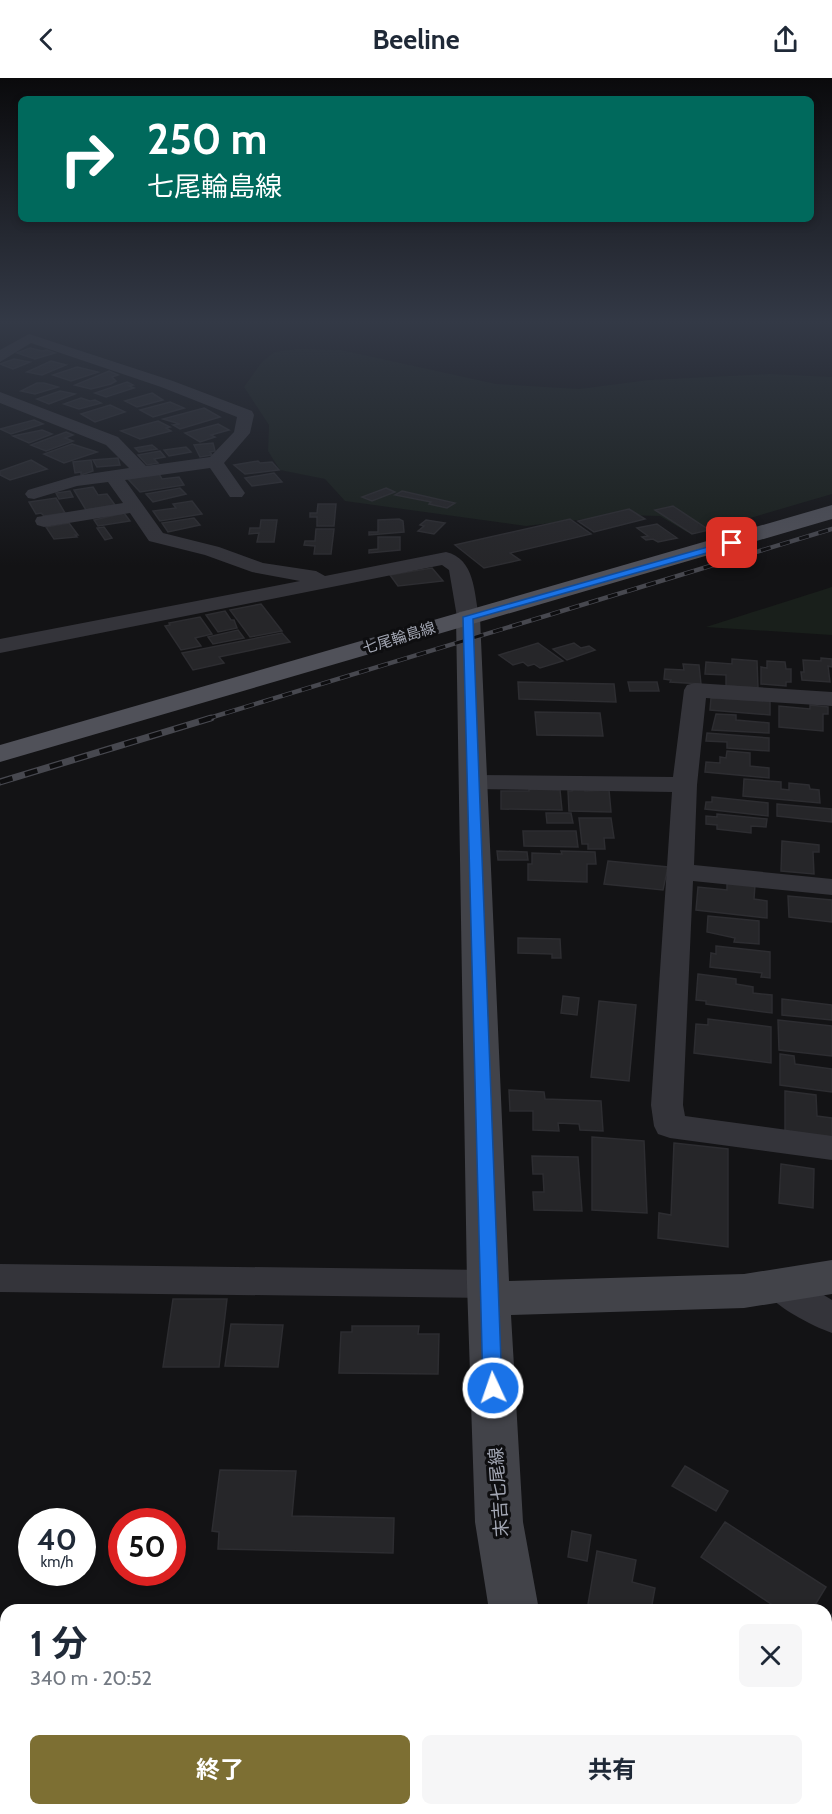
<!DOCTYPE html>
<html lang="ja">
<meta charset="utf-8">
<style>
:root{--surface:#fff;--page:#f6f6f7;--text:#1f2937;--muted:#747a83;--accent:#7d6f33}
body{margin:0;font-family:Cabin,"Noto Sans JP",sans-serif;background:var(--page);color:var(--text);height:100vh;display:flex;flex-direction:column;font-size:22px;white-space:nowrap}
*{box-sizing:border-box;margin:0}
p{font-size:20px;color:var(--muted)}
.icon{flex:none;width:33px;height:33px;fill:none;stroke:currentColor;stroke-width:2;stroke-linecap:round;stroke-linejoin:round}
.map{position:relative;flex:1;overflow:hidden}
.drawer{position:absolute;left:0px;top:1526px;width:832px;height:212px;display:flex;flex-direction:column;background:var(--surface);border-radius:18px 18px 0 0;box-shadow:0 3px 9px #0003}
.drawer>*{flex:none}
.guide{position:absolute;left:18px;top:18px;width:796px;height:126px;border-radius:9px;box-shadow:0 3px 9px #0003;background:#00695c;color:#fff;overflow:hidden}
.speed{position:absolute;left:18px;top:1430px;display:flex;gap:12px;font-size:30px;font-weight:700;text-align:center}
.speed>*{display:grid;place-content:center;width:78px;height:78px;border-radius:50%;background:var(--surface);box-shadow:0 3px 9px #0003;line-height:1}
.speed small{font-size:15px;font-weight:400}
.speed .limit{border:9px solid #d22;background:#fff;color:#111}
.pin{position:absolute;display:grid;place-items:center;width:51px;height:51px;color:#fff;margin:-26px;border-radius:12px;box-shadow:0 3px 9px #0006}
.me{position:absolute;width:66px;margin:-33px;rotate:357deg;stroke-linejoin:round;filter:drop-shadow(0 0 4px #0008)}
.turn{display:flex;align-items:center;gap:21px;height:126px;padding:0 30px;font-size:27px}
.turn .icon{width:78px;height:78px;stroke-width:2.5}
.turn b{display:block;font-size:42px;line-height:51px}
.round{display:grid;place-items:center;flex:none;width:63px;height:63px;border-radius:9px;background:var(--page)}
.head{display:flex;align-items:center;justify-content:space-between;height:102px;padding:0 30px}
h1{font-size:36px;font-weight:700;line-height:45px}
.button{display:flex;gap:12px;margin-top:auto;padding:12px 30px}
.button a{flex:1;height:69px;border-radius:9px;background:var(--accent);color:#fff;font-size:24px;font-weight:700;line-height:69px;text-align:center}
.button a+a{background:var(--page);color:var(--text)}
header{display:flex;justify-content:space-between;align-items:center;height:78px;padding:0 30px;background:var(--surface);font-size:27px;font-weight:700}
.map>svg:first-child{display:block}
</style>
<header><svg class="icon" aria-label="back" viewBox="0 0 24 24"><path d="M15 5l-7 7 7 7"/></svg>Beeline<svg class="icon" aria-label="share" viewBox="0 0 24 24"><path d="M12 15V3M7 8l5-5 5 5M5 13v7h14v-7"/></svg></header>
<div class="map">
<svg width="832" height="1736" viewBox="0 0 832 1736">
<rect width="100%" height="100%" fill="#131315"/>
<g fill="#191f1b">
<path d="M298 271 341 272 496 306 579 311 649 302 770 296 832 299V416L709 452 687 454 660 438 621 437 526 448 345 423 325 401 280 392 268 373 269 347 244 309 262 284 274 274Z"/>
<path d="M832 509V557L706 549Z"/>
</g>
<g fill="#262629" stroke="#2d2d31" stroke-width="1.5">
<path d="M30 270 42 273 47 272 55 275 35 281 17 275Z"/>
<path d="M14 281 24 283 30 284 13 291 0 286Z"/>
<path d="M51 283 66 287 42 297 27 294Z"/>
<path d="M77 289 98 294 71 303 53 297Z"/>
<path d="M109 293 118 297 112 299 116 303 111 306 91 311 75 307Z"/>
<path d="M127 304 133 307 129 308 134 310 106 319 95 315Z"/>
<path d="M37 305H44L58 309 35 316 21 313Z"/>
<path d="M60 313 75 316 49 326 37 321Z"/>
<path d="M152 315 163 322 137 329 125 323Z"/>
<path d="M81 320 90 323 95 322 101 325 79 331 64 326Z"/>
<path d="M170 324 184 330 153 339 140 332Z"/>
<path d="M110 327 125 334 95 344 81 336Z"/>
<path d="M204 330 220 339 180 351 173 347 180 346 163 341Z"/>
<path d="M34 342 43 346 11 356 0 351Z"/>
<path d="M158 343 170 349 166 350 171 353 140 361 121 353Z"/>
<path d="M218 346 229 352 211 357 215 359 200 364 185 355Z"/>
<path d="M42 352 52 356 29 365 13 358Z"/>
<path d="M66 354 73 357 65 360 73 363 46 373 31 367Z"/>
<path d="M213 365 215 373 210 374 212 377 200 379 194 367Z"/>
<path d="M72 366 97 374 64 385 44 376Z"/>
<path d="M152 367 157 371 139 374 135 370Z"/>
<path d="M186 369 191 374 169 378 164 372Z"/>
<path d="M160 373 165 379 154 381 158 385 147 387 138 377Z"/>
<path d="M118 380 120 387 97 389 93 382Z"/>
<path d="M31 382 47 391 10 402 0 397V393Z"/>
<path d="M91 382 93 393 81 397V394L75 395 73 384Z"/>
<path d="M258 383 260 385 272 384 279 392 245 396 234 387Z"/>
<path d="M274 395 282 404 252 408 245 400Z"/>
<path d="M159 396 162 401 179 399 184 407 140 414 128 401Z"/>
<path d="M93 409 98 417 107 416 115 427 86 432 74 412Z"/>
<path d="M180 410 186 416 153 424 146 416Z"/>
<path d="M386 410 395 414 372 423 362 419Z"/>
<path d="M70 413 73 419 59 421 56 415Z"/>
<path d="M402 413 455 425 447 430 429 426 431 424 395 417Z"/>
<path d="M56 420 65 435 44 438 41 435 36 436 29 424Z"/>
<path d="M192 423 202 436 160 443 153 433 176 430 173 426Z"/>
<path d="M318 426H336L334 448H317V439H310V435H317Z"/>
<path d="M673 428 709 452 692 456 655 432Z"/>
<path d="M629 431 645 441 594 454 578 443Z"/>
<path d="M124 435 130 443 98 448 94 442Z"/>
<path d="M194 440 200 447 168 454 162 445Z"/>
<path d="M399 441 403 443 404 454 369 457V454H378V442Z"/>
<path d="M570 441 591 456 510 475 520 482 484 490 455 467Z"/>
<path d="M261 442H277L274 464H257L259 455 249 456 250 450H260Z"/>
<path d="M426 442 445 445 434 456 418 453 424 448 420 447Z"/>
<path d="M69 445 78 457H75L77 459 54 461 46 449Z"/>
<path d="M657 446 677 460 658 464 653 461 646 462 642 459 648 458 637 450Z"/>
<path d="M104 449 112 460 105 462 97 450Z"/>
<path d="M316 451H334L331 476H314L315 468 304 467 305 463H315Z"/>
<path d="M378 459H400V472L369 475V472L378 471Z"/>
<path d="M432 490 443 503 398 508 390 497Z"/>
<path d="M261 526 282 553 250 559 230 532Z"/>
<path d="M225 533 231 542H234L237 550 218 554 206 537Z"/>
<path d="M200 539 212 556 195 560 201 568 181 572 165 548 170 547 169 545Z"/>
<path d="M238 552 244 560 213 566 208 559Z"/>
<path d="M282 555 290 564 219 579 224 585 193 592 182 575Z"/>
<path d="M538 565 563 583 540 590 534 586 528 588 523 584 513 587 499 577Z"/>
<path d="M574 565 581 570 589 568 595 572 567 582 553 571Z"/>
<path d="M821 580 832 581V589L828 588 830 604 802 602 801 594H804L803 582 821 583Z"/>
<path d="M732 581 757 583 758 610 726 608V597L705 596 706 584 732 586Z"/>
<path d="M767 583 785 584 786 591H791V604H786V608L761 606V589L767 590Z"/>
<path d="M683 586 699 587 701 606 670 604 671 602 664 601 665 591 684 592Z"/>
<path d="M518 604 614 606 616 624 519 621Z"/>
<path d="M628 604H657L659 613H630Z"/>
<path d="M711 620 770 623V637L710 632Z"/>
<path d="M810 627 828 629V636H823V653L779 649V628L810 631Z"/>
<path d="M535 634 600 635 603 658 537 657Z"/>
<path d="M716 636 736 637V642L769 645V655L712 652Z"/>
<path d="M707 655 769 660V673L727 670V664L706 663Z"/>
<path d="M727 673 750 675V688L769 690V700L705 694 706 684 720 685V679L726 680Z"/>
<path d="M744 701 781 704V711L789 712V705L809 707 810 711 819 712 820 725 743 718Z"/>
<path d="M573 710H584L585 713 609 712 611 734 569 733 568 713H572Z"/>
<path d="M529 711 560 712 562 732 501 731V713H529Z"/>
<path d="M712 719 768 725V738L705 731 706 724H712Z"/>
<path d="M777 726 832 731V744L777 738Z"/>
<path d="M546 735H571L573 745H547Z"/>
<path d="M717 736 767 741 766 749 751 748V755L717 751V747L706 746V738L717 739Z"/>
<path d="M579 740H611L614 760H604L605 771H588V766H582Z"/>
<path d="M523 753H576L578 769 524 768Z"/>
<path d="M782 763 819 767V774H813L814 796 781 793Z"/>
<path d="M497 773 527 774 528 782H498Z"/>
<path d="M561 773 595 774 596 786H587V804L528 802V786H532V775L562 776Z"/>
<path d="M608 783 668 789 663 812 604 806Z"/>
<path d="M727 804 755 807 754 821 767 823V840L696 832 698 809 727 812Z"/>
<path d="M788 818 832 822V844L789 839Z"/>
<path d="M708 838 759 843V866L734 864 735 860 707 854Z"/>
<path d="M518 860 560 861 561 880H552V876L518 875Z"/>
<path d="M716 868 770 874V900L761 899 762 895 710 889 711 875 716 876Z"/>
<path d="M698 896 736 901V906L753 909V915L772 917V935L706 926V923L696 922Z"/>
<path d="M563 918 579 920 577 937 561 935Z"/>
<path d="M782 921 832 927V942L782 937Z"/>
<path d="M599 923 636 927 629 1003 591 999Z"/>
<path d="M708 941 771 949V985L694 975 696 946 708 947Z"/>
<path d="M778 942 832 948V978L779 972Z"/>
<path d="M780 976 794 978 795 986 832 991V1014L780 1007Z"/>
<path d="M509 1012 544 1014 545 1021 601 1023 603 1053 580 1052 579 1046 558 1045 559 1053 533 1052V1033H510Z"/>
<path d="M785 1013 816 1017 817 1038 832 1040V1059L785 1053Z"/>
<path d="M592 1059 644 1063 647 1135 592 1132Z"/>
<path d="M674 1065 728 1071V1169L658 1160 659 1135 671 1137Z"/>
<path d="M532 1078 578 1079 582 1133 534 1132 533 1114H544L543 1096H533Z"/>
<path d="M781 1086 814 1091 813 1130 779 1125Z"/>
<path d="M173 1221H227L219 1289H163Z"/>
<path d="M231 1246 283 1247 278 1289 225 1288Z"/>
<path d="M352 1248H419L418 1256H439L438 1296 339 1295 341 1254H352Z"/>
<path d="M685 1388 728 1413 716 1433 672 1408Z"/>
<path d="M220 1392 296 1393 292 1438 394 1440 393 1475 218 1471 219 1454 212 1453Z"/>
<path d="M725 1444 826 1509 812 1532H780L701 1479Z"/>
<path d="M572 1453 591 1457 587 1483 568 1479Z"/>
<path d="M597 1473 636 1482 632 1504 655 1510 651 1532H587Z"/>
<path d="M832 1536V1585L826 1580V1544Z"/>
<path d="M832 1588V1610L826 1606V1595Z"/>
<rect x="0" y="1603" width="6" height="80"/>
<path d="M285 1731H351L350 1736H326Z"/>
</g>
<g fill="none" stroke-linecap="round" stroke-linejoin="round">
<g fill="#34343a" fill-rule="evenodd">
<path d="M29 256 173 303 252 333 254 337 250 355 224 385 245 415 242 419H230L210 390 125 402 163 455 219 469 263 485 316 493 325 498 446 474C475 481 474 514 479 539L475 543 468 545 461 543 457 539 449 492 442 487 0 575V561L300 503 252 494 205 477 149 463 130 435 44 449 37 447 35 443 37 439 123 425 108 404 77 408 34 421 28 420 25 416 28 412 75 398 129 390 106 367 0 325V314L118 359 146 388 210 379 234 354 237 339 161 309 31 265 0 284V272Z"/>
<path d="M695 605 832 614V628L706 620 697 707 694 787 832 801V817L693 803 683 1027 685 1038 832 1058V1082L670 1060 658 1056 654 1048 651 1027 672 714 474 711 465 709 462 704 465 699 474 697 673 699 684 612 687 607Z"/>
<path d="M0 1186 488 1192 501 1196 506 1206 501 1216 488 1220 0 1214Z"/>
<path d="M779 1194 792 1198 832 1222V1255C812 1248 771 1227 761 1208L766 1198Z"/>
<path d="M826 1716 832 1719V1736H783L781 1731H826Z"/>
</g>
<g fill="#424349" fill-rule="evenodd">
<path d="M468 532 477 534 480 539 509 1203 744 1196 832 1182V1216L744 1230 511 1237 523 1444 539 1532H489L475 1444 467 1206 456 539 459 534Z"/>
<rect x="514" y="1731" width="56" height="5"/>
</g>
<path fill="#505159" fill-rule="evenodd" d="M832 427V441L0 684V667Z"/>
<defs>
<path id="rail-far1" d="M206 641 832 451"/>
<path id="rail" d="M0 704 211 640"/>
</defs>
<use href="#rail-far1" stroke="#47484f" stroke-width="4.5"/>
<use href="#rail" stroke="#47484f" stroke-width="7"/>
<use href="#rail-far1" stroke="#0e0e10" stroke-width="3" stroke-dasharray="10" stroke-linecap="butt"/>
<use href="#rail" stroke="#0e0e10" stroke-width="4.5" stroke-dasharray="13" stroke-linecap="butt"/>
</g>
<linearGradient id="sky" x2="0" y2="1"><stop stop-color="#0a0a0c"/><stop offset="0.5" stop-color="#333946"/><stop offset="1" stop-color="#333946" stop-opacity="0"/></linearGradient>
<rect width="832" height="488" fill="url(#sky)"/>
<path fill="#1a73e8" stroke="#114b97" stroke-width="1.5" d="M732 462 735 463V467L473 541 502 1310 499 1315 493 1318 486 1315 483 1310 463 539Z"/>
<g text-anchor="middle" stroke-width="6" stroke-linejoin="round" paint-order="stroke">
<g font-size="15" fill="#a4a8b5" stroke="#0e0e10">
<text transform="translate(399 560) rotate(-17)" y="5">七尾輪島線</text>
</g>
<g font-size="18" fill="#a4a8b5" stroke="#0e0e10">
<text transform="translate(499 1414) rotate(-94)" y="6">末吉七尾線</text>
</g>
</g>
</svg>
<div class="speed"><div>40<small>km/h</small></div><div class="limit">50</div></div>
<div class="pin" style="left:732px;top:465px;background:#d93025"><svg class="icon" aria-label="arrive" viewBox="0 0 24 24"><path d="M6 21V4h12l-3 4 3 4H6"/></svg></div>
<svg class="me" style="left:493px;top:1310px" viewBox="-20 -20 40 40"><circle r="17" fill="#1a73e8" stroke="#fff" stroke-width="3"/><path d="M0-11L8 9 0 5-8 9z" fill="#fff"/></svg>
<div class="guide">
<div class="turn"><svg class="icon" aria-label="right" viewBox="0 0 24 24"><path d="M7 20v-9h11M14 6l5 5-5 5"/></svg><div><b>250 m</b>七尾輪島線</div></div>
</div>
<section class="drawer">
<div class="head"><div><h1>1 分</h1><p>340 m · 20:52</p></div><a class="round"><svg class="icon" aria-label="close" viewBox="0 0 24 24"><path d="M6 6l12 12M18 6L6 18"/></svg></a></div>
<div class="button"><a>終了</a><a>共有</a></div>
</section>
</div>
